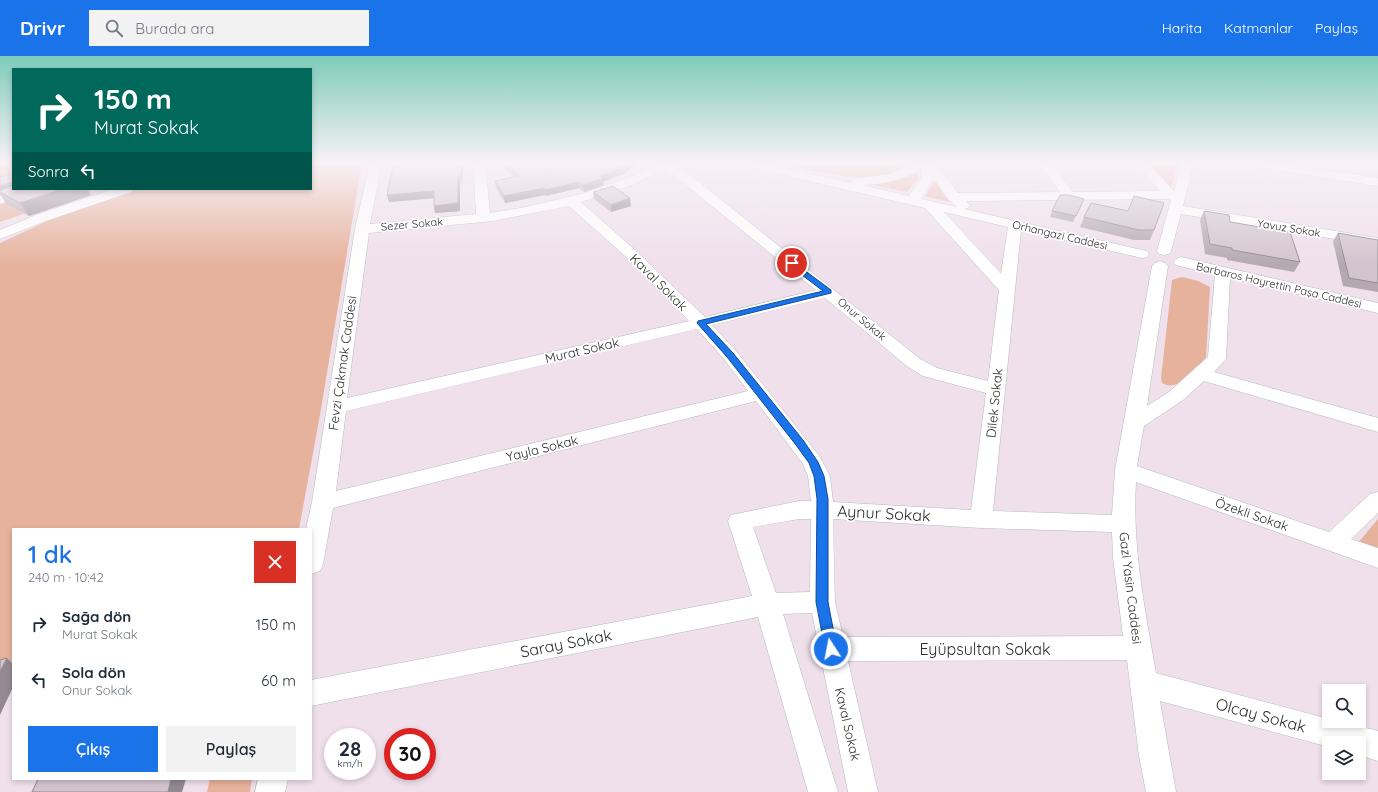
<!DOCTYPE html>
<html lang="tr">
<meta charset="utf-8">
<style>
:root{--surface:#fff;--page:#f2f2f3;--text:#1f2937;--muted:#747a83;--accent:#1a73e8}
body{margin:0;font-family:Quicksand,sans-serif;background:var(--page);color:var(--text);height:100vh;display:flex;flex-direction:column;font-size:15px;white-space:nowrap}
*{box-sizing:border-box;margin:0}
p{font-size:13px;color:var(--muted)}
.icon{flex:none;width:22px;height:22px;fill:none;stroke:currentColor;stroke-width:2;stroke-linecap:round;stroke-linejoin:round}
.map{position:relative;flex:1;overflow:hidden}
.details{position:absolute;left:12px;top:472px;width:300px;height:252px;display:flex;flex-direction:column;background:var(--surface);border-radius:0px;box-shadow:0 2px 6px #0003}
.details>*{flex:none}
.guide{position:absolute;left:12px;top:12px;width:300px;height:122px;border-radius:0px;box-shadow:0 2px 6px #0003;background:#00695c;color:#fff;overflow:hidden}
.fabs{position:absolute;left:1322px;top:628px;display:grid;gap:8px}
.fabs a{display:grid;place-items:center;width:44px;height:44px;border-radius:0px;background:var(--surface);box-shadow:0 2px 6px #0003;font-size:20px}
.speed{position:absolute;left:324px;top:672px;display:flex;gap:8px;font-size:20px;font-weight:700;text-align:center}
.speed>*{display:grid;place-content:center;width:52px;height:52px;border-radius:50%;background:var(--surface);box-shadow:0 2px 6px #0003;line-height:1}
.speed small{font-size:10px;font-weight:400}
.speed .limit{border:6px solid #d22;background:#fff;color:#111}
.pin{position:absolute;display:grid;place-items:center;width:34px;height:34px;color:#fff;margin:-17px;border:2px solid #fff;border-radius:50%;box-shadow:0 1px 4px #0007}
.me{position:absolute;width:44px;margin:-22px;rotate:349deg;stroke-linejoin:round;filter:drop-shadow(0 0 3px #0008)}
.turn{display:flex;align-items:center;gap:14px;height:84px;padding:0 16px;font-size:18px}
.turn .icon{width:52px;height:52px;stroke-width:2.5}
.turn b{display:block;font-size:28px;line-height:34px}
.then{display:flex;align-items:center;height:38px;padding:0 16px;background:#0003;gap:8px;font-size:15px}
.round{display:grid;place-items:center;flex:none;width:42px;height:42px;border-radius:0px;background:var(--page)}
.head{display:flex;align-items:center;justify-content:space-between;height:68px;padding:0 16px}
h1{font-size:24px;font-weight:600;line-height:30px;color:var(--accent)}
.primary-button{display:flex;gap:8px;margin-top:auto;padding:8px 16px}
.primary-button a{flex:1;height:46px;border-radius:0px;background:var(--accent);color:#fff;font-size:16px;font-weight:600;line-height:46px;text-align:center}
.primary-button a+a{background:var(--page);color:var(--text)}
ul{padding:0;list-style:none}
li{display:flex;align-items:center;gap:12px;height:56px;padding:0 16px}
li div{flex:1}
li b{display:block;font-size:15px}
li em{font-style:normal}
header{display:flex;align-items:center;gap:24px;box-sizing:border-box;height:56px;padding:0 20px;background:var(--accent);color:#fff}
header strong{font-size:19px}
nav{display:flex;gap:22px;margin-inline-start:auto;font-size:14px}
.search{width:280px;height:36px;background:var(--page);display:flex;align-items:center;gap:10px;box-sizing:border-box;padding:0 14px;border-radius:0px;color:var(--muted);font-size:15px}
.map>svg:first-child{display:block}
</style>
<header>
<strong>Drivr</strong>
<div class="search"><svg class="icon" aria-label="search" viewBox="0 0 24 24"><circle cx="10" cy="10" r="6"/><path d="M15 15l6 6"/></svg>Burada ara</div>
<nav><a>Harita</a><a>Katmanlar</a><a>Paylaş</a></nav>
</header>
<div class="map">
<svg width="1378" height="736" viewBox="0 0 1378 736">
<rect width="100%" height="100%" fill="#efe0ec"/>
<g fill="#e6b29c">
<path d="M0 106H13V133L0 142Z"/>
<path d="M311 106H362L320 359 299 473H13V616L0 619V187L67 156 133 133H311Z"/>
<path d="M774 106H907C884 136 805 113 774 106Z"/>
<path d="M1146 106H1178L1171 133Z"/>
<path d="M918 115 919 121 907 136 869 128C887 127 903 125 918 115Z"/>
<path d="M936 123 943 138 950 146 925 140Z"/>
<path d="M43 133H96L0 166V147Z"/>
<path d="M1182 221 1198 225 1210 231 1206 302 1177 328C1171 330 1167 330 1162 327L1161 322 1172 224Z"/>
<path d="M1378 463V495L1357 488Z"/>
<path d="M210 723H252L250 736H207Z"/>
</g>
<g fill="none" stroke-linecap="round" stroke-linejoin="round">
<defs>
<g id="minor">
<path d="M370 106H382L370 168 476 158 473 106H485L490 157 526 151 585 137 635 119 660 106H674L920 303 937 312 988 325 999 234 925 152 745 110 741 109 739 106H761L851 127 852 123 889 118 903 113 914 106H934L958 137 1060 136 1038 106H1050L1073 136 1160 135 1134 106H1147L1174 135 1182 106H1194L1183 150 1378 182V190L1181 158 1171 195 1169 198 1164 199 1159 198 1157 195 1171 144 1167 143 966 145 970 149 968 152 964 153 1142 194 1147 195 1149 198 1147 201 1142 202 1021 174 993 455 1112 459 1115 414 1152 210 1155 207 1160 205 1165 207 1168 210 1147 350 1169 336 1208 301 1215 219 1176 209 1173 206 1176 203 1181 201 1378 247V257L1230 222 1226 303 1214 316 1378 362V376L1204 325 1183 344 1144 370 1137 410 1329 476 1370 438 1378 436V457L1351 483 1378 492V512L1136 426C1132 491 1145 554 1156 617L1329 663V665H1338L1378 675V705L1359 699V687H1329V691L1160 645 1176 736H1146L1139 700 1127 604 848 605 878 736H848L812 557 783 558 838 736H808L758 561 311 650V624L752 540 728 465 731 459 799 445H811L808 420 803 408 756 345 333 452 323 508 320 515 311 518V473H306L312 446 355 173ZM666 113 816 234 705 261 635 194 581 146 632 129ZM921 113V122L909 140 863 129C883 128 904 124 921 113ZM933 122 949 144 957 151 921 143ZM569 150 625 200 689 265 347 342 369 177 493 165ZM944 156 1008 171 1001 218ZM825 242 908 311 923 320 986 337 971 454 833 446 830 420 820 401 736 295 712 269ZM697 273 724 303 748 335 336 435 346 355ZM799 463H811L810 536 776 537 753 471ZM833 463 981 472 1112 476 1113 501 1123 580 843 581 835 546Z"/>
<path d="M1243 106H1273L1378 122V130L1249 110 1245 109Z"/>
<path d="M22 133H42L40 136 0 148V140Z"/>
<path d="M113 133H133L131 136 46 165 0 183V174L36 159Z"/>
<path d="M258 723H288L285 736H255Z"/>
</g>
</defs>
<use href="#minor" stroke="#b0beb6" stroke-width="1"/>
<use href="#minor" fill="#fff" fill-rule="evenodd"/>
</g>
<g fill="#b5a9b1">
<path d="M392 106H463L462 127H460V155L435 157 434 142 389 146 392 115 391 111Z"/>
<path d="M499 106H536L544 113 549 114 625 117 603 126 604 129 584 136 579 132 546 140 545 139 505 147 496 132 495 125 514 121Z"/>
<path d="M0 121 13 133 91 139 29 160 6 148 0 138Z"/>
<path d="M593 136 631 150 611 156 594 143Z"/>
<path d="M1084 143 1073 166 1050 161 1052 155Z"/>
<path d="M1204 155 1230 166 1300 206 1294 216 1227 204V202L1205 198 1200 164Z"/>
<path d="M1084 161 1154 174 1150 184H1134L1080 171Z"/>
<path d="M1338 177 1378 184V236L1343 230 1333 185Z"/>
</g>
<g fill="#938990">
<path d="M461 106H463L462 127 461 120Z"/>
<path d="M631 106H640L625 117 603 126 604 129 584 136 583 129 600 120Z"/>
<path d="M458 120 460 127V155L435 157 434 150Z"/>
<path d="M13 126V133L0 136V130Z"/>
<path d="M578 126 579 132 546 140 545 134Z"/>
<path d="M544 132 545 139 505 147 504 140Z"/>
<path d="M63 133H87L91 139 29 160 20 147Z"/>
<path d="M434 135 436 142 389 146 387 139Z"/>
<path d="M630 142 631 150 611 156V149Z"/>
<path d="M7 602 13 608V631L0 659V616Z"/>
<path d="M171 723H186L182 736H168Z"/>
</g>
<g fill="#d2c4ce" stroke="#938990">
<path d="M392 106H461V120H458V147L434 150V135L387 139 393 111H391Z"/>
<path d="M504 106H536L544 113 546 112 549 114 571 106H631L625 111 600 120 603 122 583 129 578 126 545 134 544 132 504 140 495 125 519 120Z"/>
<path d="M12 117 13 118V126L0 130V121Z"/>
<path d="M13 130V133H63L20 147 0 136V134Z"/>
<path d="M613 130 630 142 611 149 593 136Z"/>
<path d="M1060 139H1069L1084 143 1076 160 1052 155Z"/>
<path d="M1134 140 1164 147 1154 174H1139L1084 161 1091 147 1128 155Z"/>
<path d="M1204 155 1229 159 1230 166 1290 176 1300 206 1232 194V192L1210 188Z"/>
<path d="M1338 177 1378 184V227L1349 222Z"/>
<path d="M7 602 0 616V604Z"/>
<path d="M38 723H171L168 736H32Z"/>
</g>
<linearGradient id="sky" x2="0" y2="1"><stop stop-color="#7eccb9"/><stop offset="0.51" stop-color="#f8f1f6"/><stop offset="1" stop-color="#f8f1f6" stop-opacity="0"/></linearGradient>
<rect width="1378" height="209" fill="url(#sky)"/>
<path fill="#1a73e8" stroke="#114b97" d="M792 205 831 234V237L706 268 733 297 803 384 818 406 824 420 828 443V546L837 593 835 597 831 599 827 597 825 593 816 546 817 443 814 420 809 407 796 389 727 301 697 267 698 265 823 235 789 209 788 207Z"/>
<g text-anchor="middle" stroke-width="3.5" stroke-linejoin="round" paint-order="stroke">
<g font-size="11" fill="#2e2e2e" stroke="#fff">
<text transform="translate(412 168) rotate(-5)" y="4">Sezer Sokak</text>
<text transform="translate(1289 172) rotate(9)" y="4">Yavuz Sokak</text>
<text transform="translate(1060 179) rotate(13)" y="4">Orhangazi Caddesi</text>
<text transform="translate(1279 229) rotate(13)" y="4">Barbaros Hayrettin Paşa Caddesi</text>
<text transform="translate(862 263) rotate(40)" y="4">Onur Sokak</text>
</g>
<g font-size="13" fill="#2e2e2e" stroke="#fff">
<text transform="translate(659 226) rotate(45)" y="5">Kaval Sokak</text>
<text transform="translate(582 294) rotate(-13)" y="5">Murat Sokak</text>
<text transform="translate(342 307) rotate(-82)" y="5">Fevzi Çakmak Caddesi</text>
<text transform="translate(994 347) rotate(-84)" y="5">Dilek Sokak</text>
<text transform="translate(542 392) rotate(-14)" y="5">Yayla Sokak</text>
<text transform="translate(1252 458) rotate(19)" y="5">Özekli Sokak</text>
<text transform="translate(1131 532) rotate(83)" y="5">Gazi Yasin Caddesi</text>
<text transform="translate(848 668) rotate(77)" y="5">Kaval Sokak</text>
</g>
<g font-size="16" fill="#2e2e2e" stroke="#fff">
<text transform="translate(884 457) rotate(3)" y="6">Aynur Sokak</text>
<text transform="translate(566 587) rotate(-11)" y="6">Saray Sokak</text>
<text x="985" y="599">Eyüpsultan Sokak</text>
<text transform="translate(1261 659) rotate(15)" y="6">Olcay Sokak</text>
</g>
</g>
</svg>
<div class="fabs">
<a><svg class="icon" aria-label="search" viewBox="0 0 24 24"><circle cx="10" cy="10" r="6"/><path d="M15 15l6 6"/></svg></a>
<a><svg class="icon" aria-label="layers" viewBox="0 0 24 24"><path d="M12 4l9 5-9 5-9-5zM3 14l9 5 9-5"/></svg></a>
</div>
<div class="speed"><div>28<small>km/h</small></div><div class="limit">30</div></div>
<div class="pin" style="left:792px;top:207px;background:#d93025"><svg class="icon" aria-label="arrive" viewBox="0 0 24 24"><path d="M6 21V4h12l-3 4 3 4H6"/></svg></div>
<svg class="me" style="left:831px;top:593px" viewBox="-20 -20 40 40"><circle r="17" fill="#1a73e8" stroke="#fff" stroke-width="3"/><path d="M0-11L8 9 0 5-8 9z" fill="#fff"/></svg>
<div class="guide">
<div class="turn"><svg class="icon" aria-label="right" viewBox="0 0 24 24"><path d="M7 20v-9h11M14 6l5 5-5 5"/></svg><div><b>150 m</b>Murat Sokak</div></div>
<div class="then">Sonra<svg class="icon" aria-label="left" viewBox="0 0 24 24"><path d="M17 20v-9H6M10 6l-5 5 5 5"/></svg></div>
</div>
<section class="details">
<div class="head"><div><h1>1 dk</h1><p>240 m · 10:42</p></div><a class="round" style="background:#d93025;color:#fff"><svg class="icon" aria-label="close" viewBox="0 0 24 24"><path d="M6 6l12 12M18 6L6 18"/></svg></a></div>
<ul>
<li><svg class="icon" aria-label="right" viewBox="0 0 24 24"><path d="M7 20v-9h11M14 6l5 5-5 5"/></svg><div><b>Sağa dön</b><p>Murat Sokak</p></div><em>150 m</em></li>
<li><svg class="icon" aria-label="left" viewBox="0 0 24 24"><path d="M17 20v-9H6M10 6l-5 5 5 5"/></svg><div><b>Sola dön</b><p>Onur Sokak</p></div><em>60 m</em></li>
</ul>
<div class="primary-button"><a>Çıkış</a><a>Paylaş</a></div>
</section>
</div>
